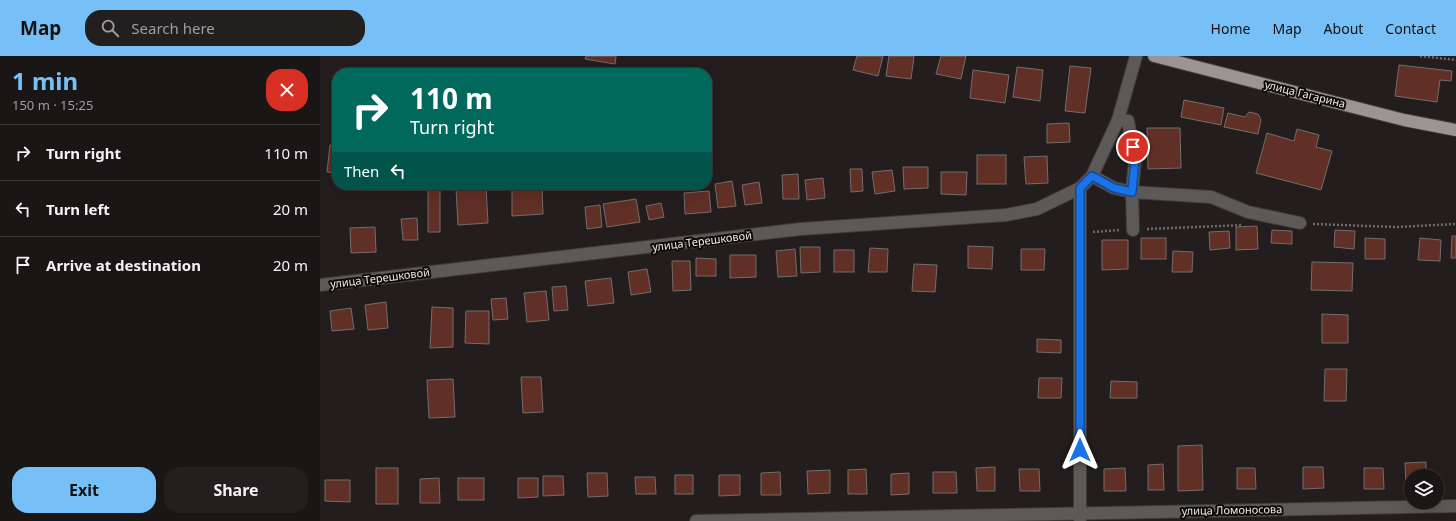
<!DOCTYPE html>
<meta charset="utf-8">
<style>
:root{--surface:#1a1616;--page:#231f1f;--text:#f1f3f6;--muted:#9f9fa1;--line:#383535;--accent:#77c0f7}
body{margin:0;font-family:"Noto Sans",sans-serif;background:var(--page);color:var(--text);height:100vh;display:flex;flex-direction:column;font-size:15px;white-space:nowrap}
*{box-sizing:border-box;margin:0}
p{font-size:13px;color:var(--muted)}
.icon{flex:none;width:22px;height:22px;fill:none;stroke:currentColor;stroke-width:2;stroke-linecap:round;stroke-linejoin:round}
.map{position:relative;flex:1;overflow:hidden}
.details{display:flex;flex-direction:column;background:var(--surface);width:320px}
.details>*{flex:none}
.hud{position:absolute;left:12px;top:12px;width:380px;height:122px;border-radius:16px;box-shadow:0 4px 16px #0002,0 0 0 1px var(--line);background:#00695c;color:#fff;overflow:hidden}
.buttons{position:absolute;left:1084px;top:413px;display:grid;gap:8px}
.buttons a{display:grid;place-items:center;width:40px;height:40px;border-radius:50%;background:var(--surface);box-shadow:0 4px 16px #0002,0 0 0 1px var(--line);font-size:20px}
.pin{position:absolute;display:grid;place-items:center;width:34px;height:34px;color:#fff;margin:-17px;border:2px solid #fff;border-radius:50%;box-shadow:0 1px 4px #0007}
.me{position:absolute;width:44px;margin:-22px;rotate:0deg;stroke-linejoin:round;filter:drop-shadow(0 0 3px #0008)}
.turn{display:flex;align-items:center;gap:14px;height:84px;padding:0 12px;font-size:18px}
.turn .icon{width:52px;height:52px;stroke-width:2.5}
.turn b{display:block;font-size:28px;line-height:34px}
.then{display:flex;align-items:center;height:38px;padding:0 12px;background:#0003;gap:8px;font-size:15px}
.round{display:grid;place-items:center;flex:none;width:42px;height:42px;border-radius:16px;background:var(--page)}
.overview{display:flex;align-items:center;justify-content:space-between;height:68px;padding:0 12px}
h1{font-size:24px;font-weight:700;line-height:30px;color:var(--accent)}
.cta{display:flex;gap:8px;margin-top:auto;padding:8px 12px}
.cta a{flex:1;height:46px;border-radius:16px;background:var(--accent);color:#111;font-size:16px;font-weight:700;line-height:46px;text-align:center}
.cta a+a{background:var(--page);color:var(--text)}
ul{padding:0;list-style:none}
li{display:flex;align-items:center;gap:12px;height:56px;padding:0 12px;border-top:1px solid var(--line)}
li div{flex:1}
li b{display:block;font-size:15px}
li em{font-style:normal}
header{display:flex;align-items:center;gap:24px;box-sizing:border-box;height:56px;padding:0 20px;background:var(--accent);color:#111}
header strong{font-size:19px}
nav{display:flex;gap:22px;margin-inline-start:auto;font-size:14px}
.search{width:280px;height:36px;background:var(--page);display:flex;align-items:center;gap:10px;box-sizing:border-box;padding:0 14px;border-radius:16px;color:var(--muted);font-size:15px}
main{display:flex;flex:1;min-height:0}
.map>svg:first-child{display:block}
</style>
<header>
<strong>Map</strong>
<div class="search"><svg class="icon" aria-label="search" viewBox="0 0 24 24"><circle cx="10" cy="10" r="6"/><path d="M15 15l6 6"/></svg>Search here</div>
<nav><a>Home</a><a>Map</a><a>About</a><a>Contact</a></nav>
</header>
<main>
<section class="details">
<div class="overview"><div><h1>1 min</h1><p>150 m · 15:25</p></div><a class="round" style="background:#d93025;color:#fff"><svg class="icon" aria-label="close" viewBox="0 0 24 24"><path d="M6 6l12 12M18 6L6 18"/></svg></a></div>
<ul>
<li><svg class="icon" aria-label="right" viewBox="0 0 24 24"><path d="M7 20v-9h11M14 6l5 5-5 5"/></svg><div><b>Turn right</b></div><em>110 m</em></li>
<li><svg class="icon" aria-label="left" viewBox="0 0 24 24"><path d="M17 20v-9H6M10 6l-5 5 5 5"/></svg><div><b>Turn left</b></div><em>20 m</em></li>
<li><svg class="icon" aria-label="arrive" viewBox="0 0 24 24"><path d="M6 21V4h12l-3 4 3 4H6"/></svg><div><b>Arrive at destination</b></div><em>20 m</em></li>
</ul>
<div class="cta"><a>Exit</a><a>Share</a></div>
</section>
<div class="map">
<svg width="1136" height="465" viewBox="0 0 1136 465">
<rect width="100%" height="100%" fill="#231e1d"/>
<g fill="#602f25" stroke="#746d6c">
<path d="M266 0H296L295 8 265 3Z"/>
<path d="M537 0H563L558 20 533 14Z"/>
<path d="M569 0H594L591 23 566 20Z"/>
<path d="M621 0H646L641 23 616 18Z"/>
<path d="M1079 9 1132 15 1131 25 1120 24 1117 46 1075 40Z"/>
<path d="M750 10 771 12 765 57 745 55Z"/>
<path d="M697 11 723 14 720 45 693 41Z"/>
<path d="M342 14 343 17H318V16Z"/>
<path d="M653 14 689 19 685 47 650 42Z"/>
<path d="M17 20V40H14Z"/>
<path d="M864 44 904 52 901 69 861 61Z"/>
<path d="M929 56 938 58 941 64 938 78 904 71 908 57 925 61Z"/>
<path d="M749 67 750 86 727 87V68Z"/>
<path d="M827 72H860L861 112 828 113Z"/>
<path d="M977 73 999 79 996 91 1012 95 1001 134 936 117 947 77 974 85Z"/>
<path d="M10 89 17 90V117L7 116Z"/>
<rect x="657" y="99" width="29" height="29"/>
<path d="M727 100 728 127 706 128 704 101Z"/>
<path d="M583 111H608V132L584 133Z"/>
<path d="M530 113H542L543 135 531 136Z"/>
<path d="M572 114 575 135 555 138 552 116Z"/>
<path d="M621 116H647L646 139 621 138Z"/>
<path d="M478 118 479 143H463L462 119Z"/>
<path d="M503 122 505 142 487 144 485 124Z"/>
<path d="M412 125 416 150 398 152 395 128Z"/>
<path d="M439 126 442 147 425 149 422 129Z"/>
<path d="M120 130V176H108V131Z"/>
<path d="M222 130 223 158 192 160V132Z"/>
<path d="M166 131 168 167 138 169 136 132Z"/>
<path d="M389 135 391 156 365 158 364 137Z"/>
<path d="M316 143 320 166 287 171 283 148Z"/>
<path d="M341 147 344 161 329 164 326 150Z"/>
<path d="M280 149 282 171 267 173 265 151Z"/>
<path d="M97 162 98 184H83L81 163Z"/>
<path d="M937 170 938 193 916 194V171Z"/>
<path d="M55 171 56 196 31 197 30 172Z"/>
<path d="M952 174 972 175V188L951 187Z"/>
<path d="M1015 174 1035 175 1034 193 1014 191Z"/>
<path d="M909 175 910 192 890 194 889 176Z"/>
<path d="M1132 180H1136V202H1131Z"/>
<rect x="821" y="182" width="25" height="21"/>
<path d="M1045 182 1065 183V203H1045Z"/>
<path d="M1100 182 1121 184 1120 205 1098 204Z"/>
<path d="M782 184H808V213L782 214Z"/>
<path d="M648 190 673 191 672 213 648 212Z"/>
<path d="M480 191H500V216L481 217Z"/>
<path d="M550 192 568 193 567 216H548Z"/>
<path d="M475 193 477 220 458 221 456 195Z"/>
<path d="M701 193H725L724 214H701Z"/>
<rect x="514" y="194" width="20" height="22"/>
<path d="M853 195 873 196 872 216H852Z"/>
<path d="M410 199H436V221L410 222Z"/>
<path d="M376 202 396 203V220H376Z"/>
<path d="M352 205H370L371 234 353 235Z"/>
<path d="M992 206 1033 207 1032 235 991 234Z"/>
<path d="M594 208 617 209 615 236 592 235Z"/>
<path d="M327 213 331 236 311 239 308 216Z"/>
<path d="M291 222 294 247 268 250 265 225Z"/>
<path d="M246 230 248 254 234 255 232 231Z"/>
<path d="M226 235 229 264 207 266 204 237Z"/>
<path d="M186 242 188 263 173 264 171 243Z"/>
<path d="M66 246 68 272 48 274 45 249Z"/>
<path d="M112 251 133 252V291L110 292Z"/>
<path d="M31 252 34 273 12 275 10 255Z"/>
<path d="M146 255H169V288L145 287Z"/>
<path d="M1002 258 1028 259V287H1002Z"/>
<path d="M717 283 741 284V297L717 296Z"/>
<path d="M1005 313H1027L1026 345H1004Z"/>
<path d="M201 321H221L223 356 203 357Z"/>
<path d="M719 322H742L741 342H718Z"/>
<path d="M133 323 135 361 109 362 107 324Z"/>
<path d="M791 325 817 326V342H790Z"/>
<path d="M882 389 883 434 858 435V390Z"/>
<path d="M1106 406V420H1091V430H1086L1085 407Z"/>
<path d="M843 408 844 434H828V409Z"/>
<path d="M675 411V435H657L656 412Z"/>
<path d="M983 411H1003L1004 432 983 433Z"/>
<rect x="56" y="412" width="22" height="36"/>
<path d="M805 412 806 435H784V413Z"/>
<path d="M917 412H935L936 433H917Z"/>
<path d="M1044 412H1063L1064 433H1044Z"/>
<path d="M546 413 547 438H528V414Z"/>
<path d="M699 413H719L720 435H700Z"/>
<path d="M510 414V437L488 438 487 415Z"/>
<path d="M460 416 461 439H441V417Z"/>
<path d="M613 416H636L637 437H613Z"/>
<path d="M267 417H287L288 440 268 441Z"/>
<path d="M589 417V438L571 439V418Z"/>
<rect x="355" y="419" width="18" height="19"/>
<path d="M399 419H420V439L399 440Z"/>
<path d="M223 420H243L244 439 223 440Z"/>
<path d="M315 421H335L336 438H316Z"/>
<path d="M119 422 120 447H100V423Z"/>
<rect x="138" y="422" width="26" height="22"/>
<path d="M198 422H218V441L198 442Z"/>
<path d="M5 424H30V446L5 445Z"/>
</g>
<g fill="none" stroke-linecap="round" stroke-linejoin="round">
<defs>
<g id="minor">
<path d="M798 64 808 65 815 104 812 136 813 174"/>
<path d="M772 120 794 132 812 136 891 141 928 156 980 167"/>
<path d="M760 132V463"/>
<path d="M0 229 481 173 686 159 717 153 760 132 772 120 798 64 816 0"/>
<path d="M376 465 1136 450"/>
</g>
<path id="major" d="M834 0 1084 64 1136 74"/>
</defs>
<use href="#minor" stroke="#403b3a" stroke-width="14"/>
<use href="#major" stroke="#403b3a" stroke-width="14"/>
<g stroke="#6f6a69" stroke-width="2.5" stroke-dasharray="2 2" stroke-linecap="butt">
<path d="M1100 0 1136 4"/>
<path d="M993 168 1076 171 1136 168"/>
<path d="M827 173 922 169"/>
<path d="M773 176 800 174"/>
</g>
<use href="#minor" stroke="#5c5a59" stroke-width="12"/>
<use href="#major" stroke="#9a9493" stroke-width="12"/>
</g>
<g fill="none" stroke-linecap="round" stroke-linejoin="round">
<defs>
<path id="route" d="M760 394V132L772 120 794 132 812 136 815 104 813 91"/>
</defs>
<use href="#route" stroke="#114b97" stroke-width="10"/>
<use href="#route" stroke="#1a73e8" stroke-width="7"/>
</g>
<g text-anchor="middle" stroke-width="4" stroke-linejoin="round" paint-order="stroke">
<g font-size="11" fill="#efebea" stroke="#0b0808">
<text transform="translate(985 38) rotate(14)" y="4">улица Гагарина</text>
<text transform="translate(382 185) rotate(-7)" y="4">улица Терешковой</text>
<text transform="translate(60 222) rotate(-7)" y="4">улица Терешковой</text>
<text transform="translate(912 454) rotate(-1)" y="4">улица Ломоносова</text>
</g>
</g>
</svg>
<div class="buttons">
<a><svg class="icon" aria-label="layers" viewBox="0 0 24 24"><path d="M12 4l9 5-9 5-9-5zM3 14l9 5 9-5"/></svg></a>
</div>
<div class="pin" style="left:813px;top:91px;background:#d93025"><svg class="icon" aria-label="arrive" viewBox="0 0 24 24"><path d="M6 21V4h12l-3 4 3 4H6"/></svg></div>
<svg class="me" style="left:760px;top:394px" viewBox="-20 -20 40 40"><path d="M0-17L14 15 0 8-14 15z" fill="#1a73e8" stroke="#fff" stroke-width="4"/></svg>
<div class="hud">
<div class="turn"><svg class="icon" aria-label="right" viewBox="0 0 24 24"><path d="M7 20v-9h11M14 6l5 5-5 5"/></svg><div><b>110 m</b>Turn right</div></div>
<div class="then">Then<svg class="icon" aria-label="left" viewBox="0 0 24 24"><path d="M17 20v-9H6M10 6l-5 5 5 5"/></svg></div>
</div>
</div>
</main>
